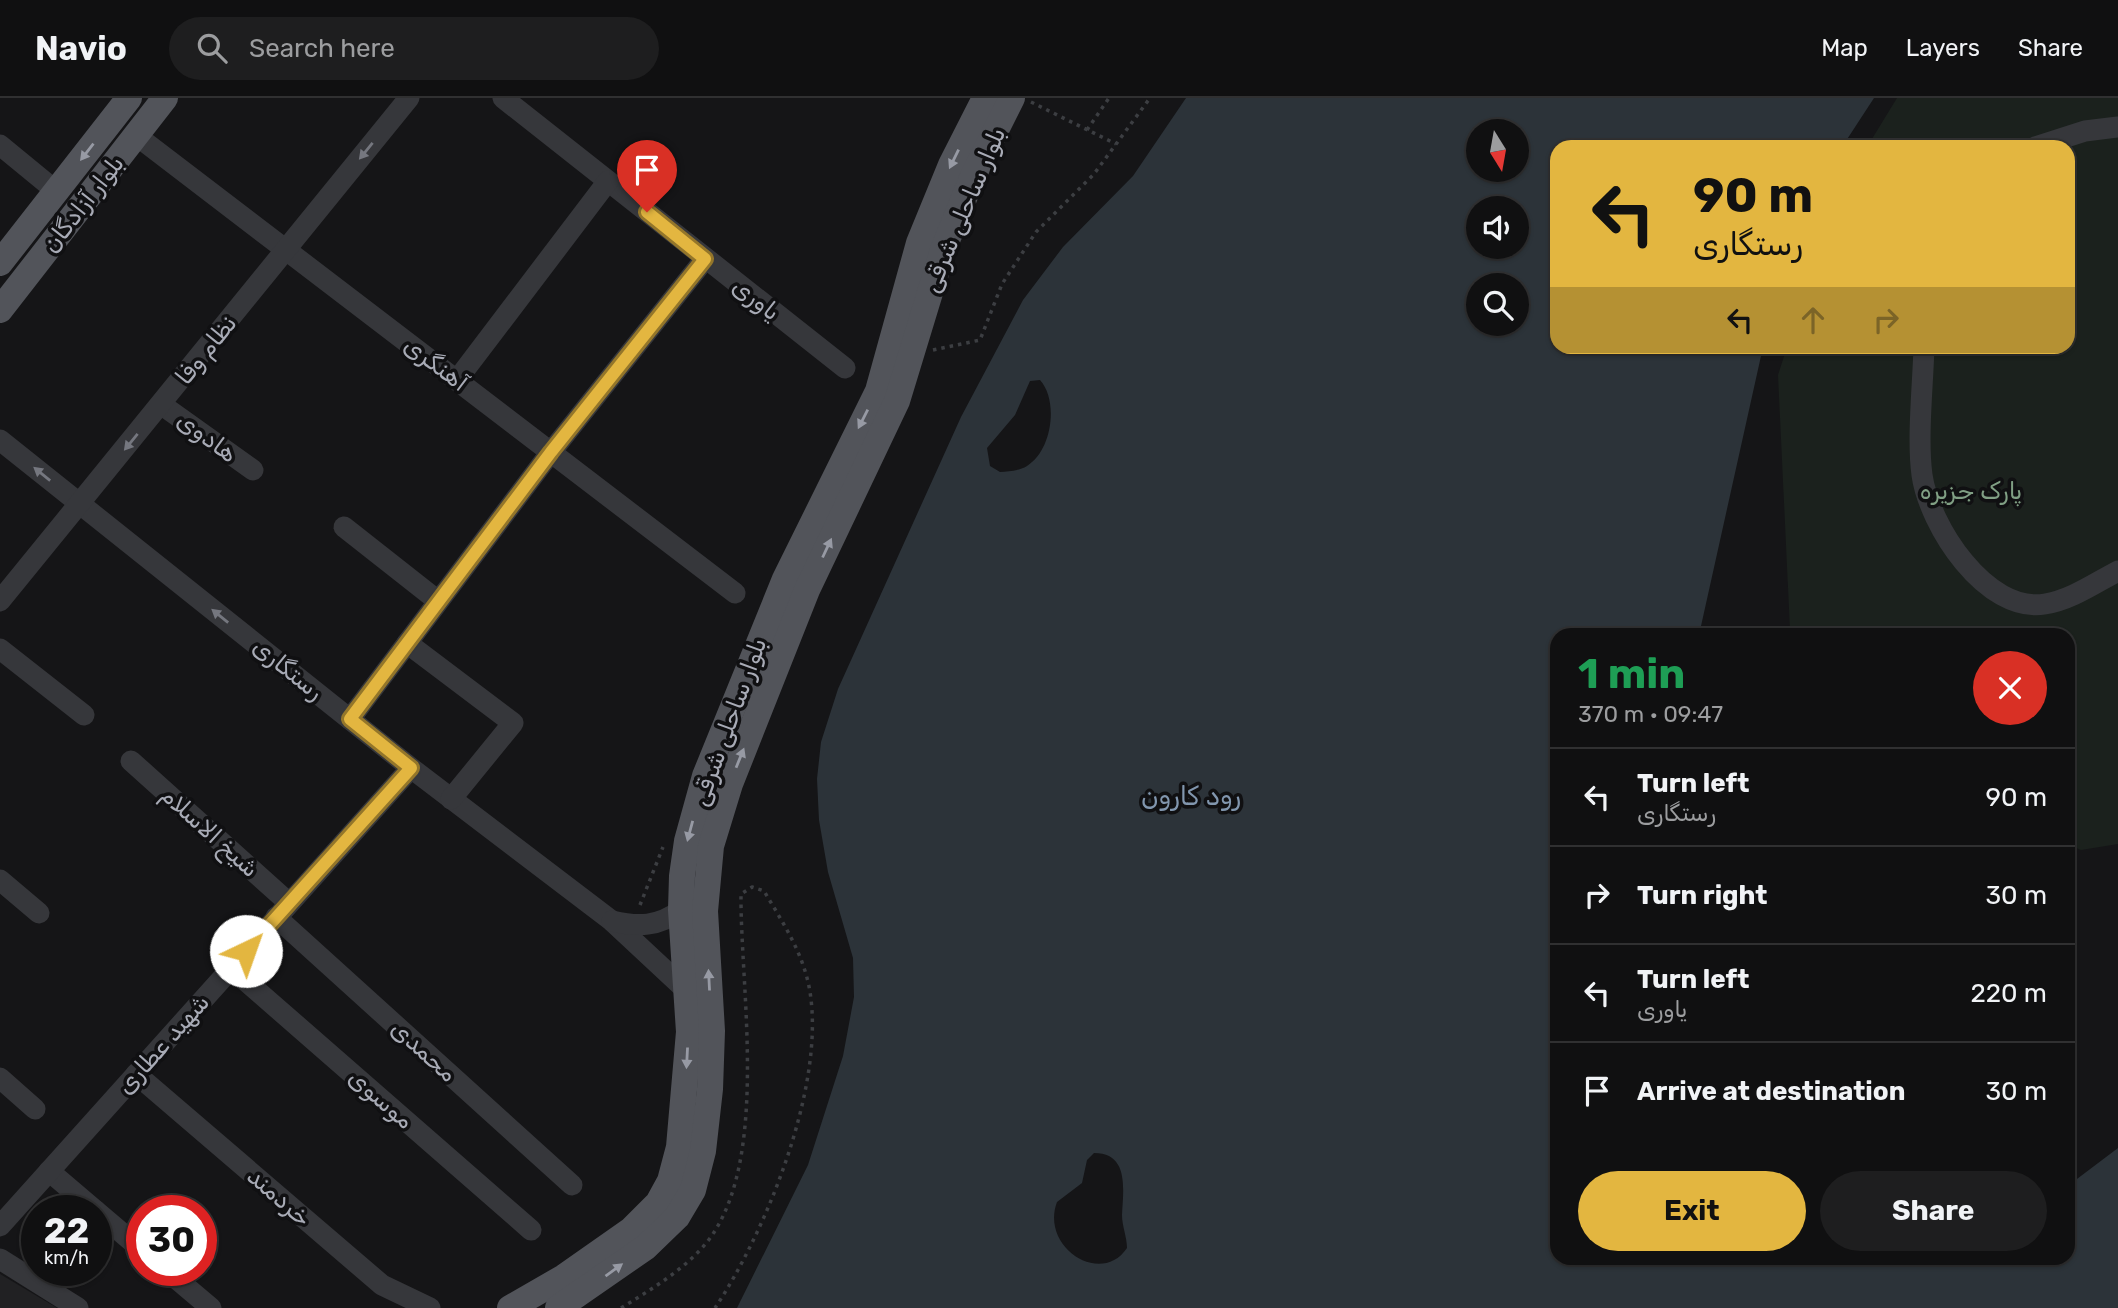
<!DOCTYPE html>
<meta charset="utf-8">
<style>
:root{--surface:#101011;--page:#1e1e1f;--text:#f1f3f6;--muted:#9c9d9f;--line:#303031;--accent:#e3b640}
body{margin:0;font-family:Rubik,Vazirmatn,sans-serif;background:var(--page);color:var(--text);height:100vh;display:flex;flex-direction:column;font-size:26px;white-space:nowrap}
*{box-sizing:border-box;margin:0}
p{font-size:23px;color:var(--muted)}
.icon{flex:none;width:38px;height:38px;fill:none;stroke:currentColor;stroke-width:2;stroke-linecap:round;stroke-linejoin:round}
.map{position:relative;flex:1;overflow:hidden}
.panel{position:absolute;left:1550px;top:530px;width:525px;height:637px;display:flex;flex-direction:column;background:var(--surface);border-radius:21px;box-shadow:0 2px 5px #0004,0 0 0 2px var(--line)}
.panel>*{flex:none}
.banner{position:absolute;left:1550px;top:42px;width:525px;height:214px;border-radius:21px;box-shadow:0 2px 5px #0004,0 0 0 2px var(--line);background:#e3b640;color:#111;overflow:hidden}
.needle{width:46px;rotate:169deg}
.buttons{position:absolute;left:1466px;top:21px;display:grid;gap:14px}
.buttons a{display:grid;place-items:center;width:63px;height:63px;border-radius:50%;background:var(--surface);box-shadow:0 2px 5px #0004,0 0 0 2px var(--line);font-size:35px}
.speed{position:absolute;left:21px;top:1097px;display:flex;gap:14px;font-size:35px;font-weight:700;text-align:center}
.speed>*{display:grid;place-content:center;width:91px;height:91px;border-radius:50%;background:var(--surface);box-shadow:0 2px 5px #0004,0 0 0 2px var(--line);line-height:1}
.speed small{font-size:18px;font-weight:400}
.speed .limit{border:10px solid #d22;background:#fff;color:#111}
.pin{position:absolute;display:grid;place-items:center;width:60px;height:60px;color:#fff;margin:-72px -30px;border-radius:50% 50% 50% 0;rotate:-45deg;box-shadow:0 0 7px #0007}
.pin .icon{rotate:45deg}
.me{position:absolute;width:77px;margin:-38px;rotate:42deg;stroke-linejoin:round;filter:drop-shadow(0 0 5px #0008)}
.turn{display:flex;align-items:center;gap:24px;height:147px;padding:0 28px;font-size:32px}
.turn .icon{width:91px;height:91px;stroke-width:2.5}
.turn b{display:block;font-size:49px;line-height:60px}
.lanes{display:flex;align-items:center;height:66px;padding:0 28px;background:#0003;justify-content:center;gap:35px;direction:ltr}
.lanes .off{opacity:.35}
.round{display:grid;place-items:center;flex:none;width:74px;height:74px;border-radius:37px;background:var(--page)}
.overview{display:flex;align-items:center;justify-content:space-between;height:119px;padding:0 28px}
h1{font-size:42px;font-weight:700;line-height:52px;color:#1e9e55}
.action{display:flex;gap:14px;margin-top:auto;padding:14px 28px}
.action a{flex:1;height:80px;border-radius:42px;background:var(--accent);color:#111;font-size:28px;font-weight:700;line-height:80px;text-align:center}
.action a+a{background:var(--page);color:var(--text)}
ul{padding:0;list-style:none}
li{display:flex;align-items:center;gap:21px;height:98px;padding:0 28px;border-top:2px solid var(--line)}
li div{flex:1}
li b{display:block;font-size:26px}
li em{font-style:normal}
header{display:flex;align-items:center;gap:42px;box-sizing:border-box;height:98px;padding:0 35px;background:var(--surface);border-bottom:2px solid var(--line)}
header strong{font-size:33px}
nav{display:flex;gap:38px;margin-inline-start:auto;font-size:24px}
.search{width:490px;height:63px;background:var(--page);display:flex;align-items:center;gap:18px;box-sizing:border-box;padding:0 24px;border-radius:38px;color:var(--muted);font-size:26px}
.map>svg:first-child{display:block}
</style>
<header>
<strong>Navio</strong>
<div class="search"><svg class="icon" aria-label="search" viewBox="0 0 24 24"><circle cx="10" cy="10" r="6"/><path d="M15 15l6 6"/></svg>Search here</div>
<nav><a>Map</a><a>Layers</a><a>Share</a></nav>
</header>
<div class="map">
<svg width="2118" height="1210" viewBox="0 0 2118 1210">
<rect width="100%" height="100%" fill="#151517"/>
<path fill="#212123" d="M0 1176 57 1210H0Z"/>
<path fill="#1b211d" d="M1897 0H2118V746L2081 752 2069 747 2068 537H1793L1790 532 1778 277 1787 249 2068 248V49H1867Z"/>
<path fill="#2c3339" fill-rule="evenodd" d="M1186 0H1874L1842 49H1558V248L1763 249 1699 537H1558V1160H2068L2069 1087 2118 1050V1210H737L808 1067 843 958 854 899 853 860 828 774 819 722 817 681 821 644 838 591 961 319 1023 202 1063 149 1133 78ZM1479 33H1517V72H1479ZM1479 110H1517V149H1479ZM1479 187H1517V226H1479ZM1040 282C1059 303 1052 353 1027 368 1019 373 1009 373 1000 374L990 368 987 350 1015 317 1030 283ZM1094 1055C1130 1055 1123 1093 1122 1117 1122 1128 1127 1139 1127 1150 1101 1189 1040 1149 1057 1104L1082 1085 1087 1062Z"/>
<g fill="none" stroke-linecap="round" stroke-linejoin="round">
<g stroke="#3c3e42" stroke-width="3.5" stroke-dasharray="3.5 5" stroke-linecap="butt">
<path d="M1031 4 1116 46"/>
<path d="M1087 32 1109 0"/>
<path d="M933 252 980 242 1002 186 1036 134 1094 76 1150 0"/>
<path d="M640 807 663 749"/>
<path d="M621 1210C650 1192 679 1175 702 1150 772 1073 740 892 741 796L752 789 764 793C783 825 804 856 810 894 825 988 767 1132 715 1210"/>
</g>
<g stroke="#36373b" stroke-width="21">
<path d="M503 0 845 270"/>
<path d="M137 38 735 495"/>
<path d="M0 47 56 93"/>
<path d="M2035 49 2085 33 2118 29"/>
<path d="M1924 248C1923 287 1917 340 1922 377 1929 427 1986 516 2045 506 2071 502 2095 485 2118 473"/>
<path d="M457 282 608 83"/>
<path d="M162 307 253 372"/>
<path d="M0 342 411 670 612 823 686 892"/>
<path d="M344 429 438 503"/>
<path d="M0 503 409 0"/>
<path d="M407 545 513 625 451 701"/>
<path d="M0 551 84 617"/>
<path d="M350 621 551 354 705 161"/>
<path d="M131 663 289 805"/>
<path d="M0 782 39 815"/>
<path d="M276 819 572 1087"/>
<path d="M612 823C638 829 658 829 681 812"/>
<path d="M231 870 531 1132"/>
<path d="M136 976 382 1187 430 1210"/>
<path d="M0 980 35 1011"/>
<path d="M49 1073 96 1113"/>
<path d="M96 1113 142 1152"/>
<path d="M0 1128 411 670"/>
<path d="M0 1161 78 1210"/>
<path d="M166 1172 211 1210"/>
</g>
<g stroke="#52545a" stroke-width="26">
<path d="M0 165 129 0"/>
<path d="M0 212 165 0"/>
<path d="M510 1210 564 1179 631 1132 658 1105 670 1083 679 1049 689 934 681 812 682 778 687 743 705 678 785 481 878 293 919 145 951 67 985 0"/>
<path d="M558 1210 646 1149 677 1119 693 1092 703 1053 710 991 712 933 705 813 711 748 730 686 807 492 897 303 943 152 973 78 1012 0"/>
</g>
</g>
<defs><path id="oneway-solid" d="M-6-.8H1V-3.2L6.5 0L1 3.2V.8H-6Z" transform="scale(1.75)"/></defs>
<g fill="#75777f">
<use href="#oneway-solid" transform="translate(366 53) rotate(129)"/>
<use href="#oneway-solid" transform="translate(131 344) rotate(129)"/>
<use href="#oneway-solid" transform="translate(42 376) rotate(-141)"/>
<use href="#oneway-solid" transform="translate(220 518) rotate(-141)"/>
</g>
<g fill="#979aa4">
<use href="#oneway-solid" transform="translate(87 54) rotate(128)"/>
<use href="#oneway-solid" transform="translate(954 61) rotate(116)"/>
<use href="#oneway-solid" transform="translate(863 321) rotate(117)"/>
<use href="#oneway-solid" transform="translate(827 450) rotate(-65)"/>
<use href="#oneway-solid" transform="translate(740 660) rotate(-68)"/>
<use href="#oneway-solid" transform="translate(690 733) rotate(105)"/>
<use href="#oneway-solid" transform="translate(709 882) rotate(-93)"/>
<use href="#oneway-solid" transform="translate(687 960) rotate(93)"/>
<use href="#oneway-solid" transform="translate(614 1172) rotate(-36)"/>
</g>
<g fill="none" stroke-linecap="round" stroke-linejoin="round">
<defs>
<path id="route" d="M246 853 411 670 350 621 551 354 705 161 647 114"/>
</defs>
<use href="#route" stroke="#94762a" stroke-width="18"/>
<use href="#route" stroke="#e3b640" stroke-width="12"/>
</g>
<g text-anchor="middle" stroke-width="7" stroke-linejoin="round" paint-order="stroke">
<g font-size="24" fill="#a8abb6" stroke="#101012">
<text transform="translate(83 106) rotate(-52)" y="8">بلوار آزادگان</text>
<text transform="translate(964 112) rotate(-67)" y="8">بلوار ساحلی شرقی</text>
<text transform="translate(756 201) rotate(38)" y="8">یاوری</text>
<text transform="translate(206 252) rotate(-51)" y="8">نظام وفا</text>
<text transform="translate(436 266) rotate(37)" y="8">آهنگری</text>
<text transform="translate(207 339) rotate(36)" y="8">هادوی</text>
<text transform="translate(288 571) rotate(39)" y="8">رستگاری</text>
<text transform="translate(729 624) rotate(-70)" y="8">بلوار ساحلی شرقی</text>
<text transform="translate(210 734) rotate(42)" y="8">شیخ الاسلام</text>
<text transform="translate(163 946) rotate(-48)" y="8">شهید عطاری</text>
<text transform="translate(424 953) rotate(42)" y="8">محمدی</text>
<text transform="translate(381 1001) rotate(41)" y="8">موسوی</text>
<text transform="translate(279 1099) rotate(41)" y="8">خردمند</text>
</g>
<g font-size="24" fill="#809f84" stroke="#101012">
<text x="1971" y="401">پارک جزیره</text>
</g>
<g font-size="26" font-style="italic" fill="#8196ae" stroke="#101012">
<text x="1191" y="707">رود کارون</text>
</g>
</g>
</svg>
<div class="buttons">
<a><svg class="needle" viewBox="-14 -14 28 28"><path d="M0-13l5 13h-10z" fill="#e53935"/><path d="M0 13l5-13h-10z" fill="#9c9d9f"/></svg></a>
<a><svg class="icon" aria-label="sound" viewBox="0 0 24 24"><path d="M4 9h4l5-4v14l-5-4H4zM17 9q2 3 0 6"/></svg></a>
<a><svg class="icon" aria-label="search" viewBox="0 0 24 24"><circle cx="10" cy="10" r="6"/><path d="M15 15l6 6"/></svg></a>
</div>
<div class="speed"><div>22<small>km/h</small></div><div class="limit">30</div></div>
<div class="pin" style="left:647px;top:114px;background:#d93025"><svg class="icon" aria-label="arrive" viewBox="0 0 24 24"><path d="M6 21V4h12l-3 4 3 4H6"/></svg></div>
<svg class="me" style="left:246px;top:853px" viewBox="-20 -20 40 40"><circle r="19" fill="#fff"/><path d="M0-13L10 11 0 6-10 11z" fill="#e3b640"/></svg>
<div class="banner">
<div class="turn"><svg class="icon" aria-label="left" viewBox="0 0 24 24"><path d="M17 20v-9H6M10 6l-5 5 5 5"/></svg><div><b>90 m</b>رستگاری</div></div>
<div class="lanes"><svg class="icon" aria-label="left" viewBox="0 0 24 24"><path d="M17 20v-9H6M10 6l-5 5 5 5"/></svg><svg class="icon off" aria-label="ahead" viewBox="0 0 24 24"><path d="M12 20V5M6 11l6-6 6 6"/></svg><svg class="icon off" aria-label="right" viewBox="0 0 24 24"><path d="M7 20v-9h11M14 6l5 5-5 5"/></svg></div>
</div>
<section class="panel">
<div class="overview"><div><h1>1 min</h1><p>370 m · 09:47</p></div><a class="round" style="background:#d93025;color:#fff"><svg class="icon" aria-label="close" viewBox="0 0 24 24"><path d="M6 6l12 12M18 6L6 18"/></svg></a></div>
<ul>
<li><svg class="icon" aria-label="left" viewBox="0 0 24 24"><path d="M17 20v-9H6M10 6l-5 5 5 5"/></svg><div><b>Turn left</b><p>رستگاری</p></div><em>90 m</em></li>
<li><svg class="icon" aria-label="right" viewBox="0 0 24 24"><path d="M7 20v-9h11M14 6l5 5-5 5"/></svg><div><b>Turn right</b></div><em>30 m</em></li>
<li><svg class="icon" aria-label="left" viewBox="0 0 24 24"><path d="M17 20v-9H6M10 6l-5 5 5 5"/></svg><div><b>Turn left</b><p>یاوری</p></div><em>220 m</em></li>
<li><svg class="icon" aria-label="arrive" viewBox="0 0 24 24"><path d="M6 21V4h12l-3 4 3 4H6"/></svg><div><b>Arrive at destination</b></div><em>30 m</em></li>
</ul>
<div class="action"><a>Exit</a><a>Share</a></div>
</section>
</div>
